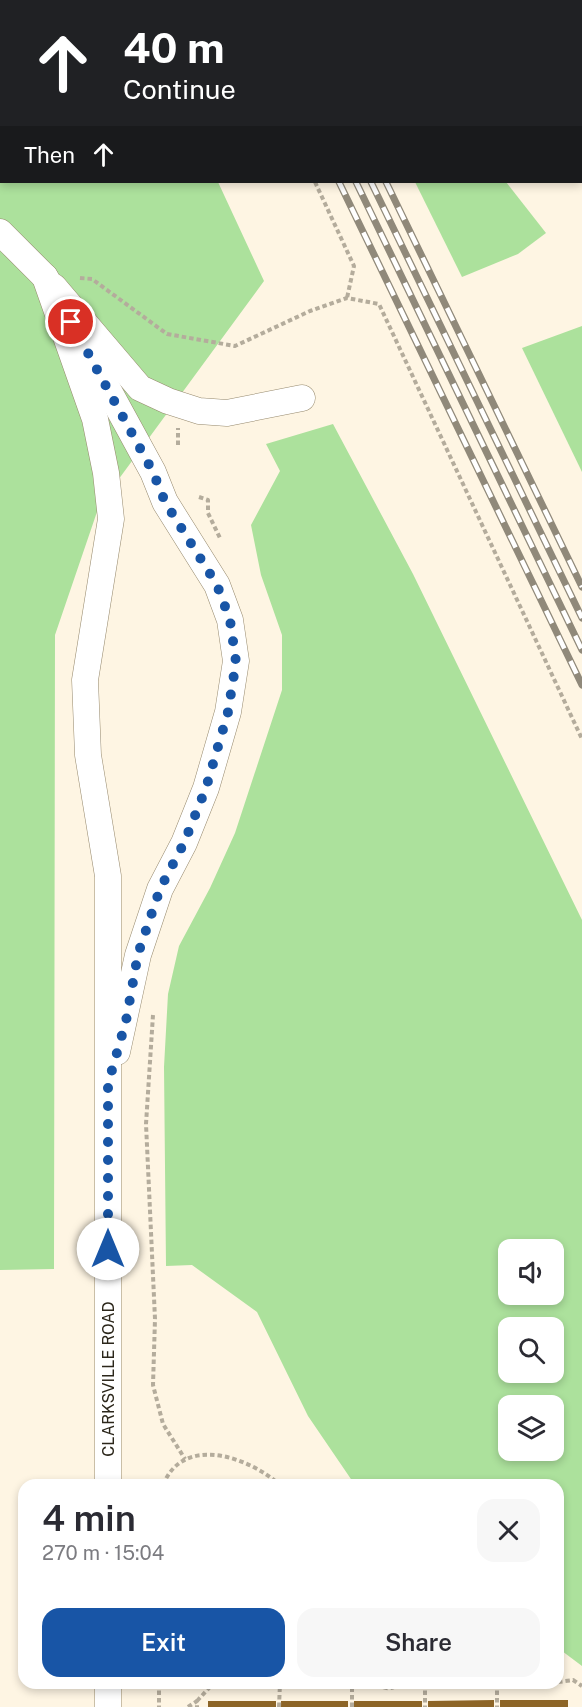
<!DOCTYPE html>
<meta charset="utf-8">
<style>
:root{--surface:#fff;--page:#f7f7f7;--text:#2b2b33;--muted:#7c7c81;--accent:#1855a6}
body{margin:0;font-family:"Public Sans",sans-serif;background:var(--page);color:var(--text);height:100vh;display:flex;flex-direction:column;font-size:22px;white-space:nowrap}
*{box-sizing:border-box;margin:0}
p{font-size:20px;color:var(--muted)}
.icon{flex:none;width:33px;height:33px;fill:none;stroke:currentColor;stroke-width:2;stroke-linecap:round;stroke-linejoin:round}
.map{position:relative;flex:1;overflow:hidden}
.panel{position:absolute;left:18px;top:1479px;width:546px;height:210px;display:flex;flex-direction:column;background:var(--surface);border-radius:18px;box-shadow:0 3px 9px #0003}
.panel>*{flex:none}
.banner{position:absolute;left:0px;top:0px;width:582px;height:183px;box-shadow:0 3px 9px #0003;background:#202124;color:#fff;overflow:hidden}
.tools{position:absolute;left:498px;top:1239px;display:grid;gap:12px}
.tools a{display:grid;place-items:center;width:66px;height:66px;border-radius:12px;background:var(--surface);box-shadow:0 3px 9px #0003;font-size:30px}
.pin{position:absolute;display:grid;place-items:center;width:51px;height:51px;color:#fff;margin:-26px;border:3px solid #fff;border-radius:50%;box-shadow:0 2px 6px #0007}
.me{position:absolute;width:66px;margin:-33px;rotate:0deg;stroke-linejoin:round;filter:drop-shadow(0 0 4px #0008)}
.turn{display:flex;align-items:center;gap:21px;height:126px;padding:0 24px;font-size:27px}
.turn .icon{width:78px;height:78px;stroke-width:2.5}
.turn b{display:block;font-size:42px;line-height:51px}
.then{display:flex;align-items:center;height:57px;padding:0 24px;background:#0003;gap:12px;font-size:22px}
.round{display:grid;place-items:center;flex:none;width:63px;height:63px;border-radius:18px;background:var(--page)}
.summary{display:flex;align-items:center;justify-content:space-between;height:102px;padding:0 24px}
h1{font-size:36px;font-weight:600;line-height:45px}
.primary-button{display:flex;gap:12px;margin-top:auto;padding:12px 24px}
.primary-button a{flex:1;height:69px;border-radius:18px;background:var(--accent);color:#fff;font-size:24px;font-weight:600;line-height:69px;text-align:center}
.primary-button a+a{background:var(--page);color:var(--text)}
.map>svg:first-child{display:block}
</style>
<div class="map">
<svg width="582" height="1707" viewBox="0 0 582 1707">
<rect width="100%" height="100%" fill="#fef5e3"/>
<g fill="#ace19c" fill-rule="evenodd">
<path d="M0 0 137 1 2 2V182H218L264 281 99 506 55 635 54 1269 0 1270Z"/>
<path d="M415 182H506L546 233 518 254 462 277Z"/>
<path d="M582 326V472L522 348Z"/>
<path d="M333 424 413 574 582 920V1666L558 1648V1485H355L308 1416 257 1312 192 1265 166 1266 164 1067 168 994 179 946 210 888 235 833 282 690V635L261 575 251 525 280 471 266 444ZM508 1250H554V1294H508ZM508 1328H554V1372H508ZM508 1406H554V1450H508Z"/>
</g>
<g fill="#8d6527">
<path d="M494 1700V1707H428V1701Z"/>
<rect x="500" y="1700" width="68" height="7"/>
<rect x="208" y="1701" width="68" height="6"/>
<rect x="281" y="1701" width="67" height="6"/>
<rect x="354" y="1701" width="68" height="6"/>
</g>
<g fill="none" stroke-linecap="round" stroke-linejoin="round">
<defs>
<g id="minor">
<path d="M0 232 45 277 53 290"/>
<path d="M45 277 95 419 106 473 111 519 85 680 88 755 108 876V1485"/>
<path d="M54 287 140 388 168 401 199 411 227 413 302 398"/>
<path d="M81 340 153 472 165 502 217 585 230 620 236 661 228 712 206 788 184 843 160 889 138 955 117 1052"/>
<path d="M108 1683V1707"/>
</g>
</defs>
<use href="#minor" stroke="#96896d" stroke-width="27"/>
<g stroke="#b4ac9c" stroke-width="4" stroke-dasharray="4.5 3" stroke-linecap="butt">
<path d="M231 0 232 2"/>
<path d="M315 182 354 266 347 298"/>
<path d="M80 278 92 279 167 334 235 346 310 311 347 298 379 304 582 739"/>
<path d="M178 445V428"/>
<path d="M199 497 208 500V513L220 538"/>
<path d="M153 1015 146 1124 155 1319 153 1385 163 1424 185 1459"/>
<path d="M163 1485C184 1433 250 1458 280 1485"/>
<path d="M558 1682 573 1680 582 1686"/>
<path d="M159 1683V1707"/>
<path d="M377 1683C385 1690 392 1690 401 1683"/>
<path d="M425 1683V1707"/>
<path d="M497 1683V1707"/>
<path d="M197 1701 210 1687 224 1683"/>
<path d="M188 1707 197 1701V1707"/>
<path d="M279 1707 280 1683"/>
<path d="M352 1707V1683"/>
</g>
<use href="#minor" stroke="#fff" stroke-width="26"/>
<defs>
<g id="rail">
<path d="M251 0 252 2"/>
<path d="M268 0 269 2"/>
<path d="M283 0 284 2"/>
<path d="M299 0V2"/>
<path d="M339 182 582 685"/>
<path d="M356 182 582 650"/>
<path d="M371 182 582 618"/>
<path d="M386 182 582 587"/>
</g>
</defs>
<use href="#rail" stroke="#90897a" stroke-width="7"/>
<use href="#rail" stroke="#fff" stroke-width="4.5" stroke-dasharray="14" stroke-linecap="butt"/>
</g>
<g fill="none" stroke-linecap="round" stroke-linejoin="round">
<path stroke="#1855a6" stroke-width="10" stroke-dasharray="0 18" d="M71 322 153 472 165 502 217 585 230 620 236 662 228 712 206 788 184 843 160 889 138 954 126 1021 108 1084V1249"/>
</g>
<g text-anchor="middle" stroke-width="6" stroke-linejoin="round" paint-order="stroke">
<g font-size="16" fill="#2b261a" stroke="#fff">
<text transform="translate(108 1379) rotate(-90)" y="6">CLARKSVILLE ROAD</text>
</g>
</g>
</svg>
<div class="tools">
<a><svg class="icon" aria-label="sound" viewBox="0 0 24 24"><path d="M4 9h4l5-4v14l-5-4H4zM17 9q2 3 0 6"/></svg></a>
<a><svg class="icon" aria-label="search" viewBox="0 0 24 24"><circle cx="10" cy="10" r="6"/><path d="M15 15l6 6"/></svg></a>
<a><svg class="icon" aria-label="layers" viewBox="0 0 24 24"><path d="M12 4l9 5-9 5-9-5zM3 14l9 5 9-5"/></svg></a>
</div>
<div class="pin" style="left:71px;top:322px;background:#d93025"><svg class="icon" aria-label="arrive" viewBox="0 0 24 24"><path d="M6 21V4h12l-3 4 3 4H6"/></svg></div>
<svg class="me" style="left:108px;top:1249px" viewBox="-20 -20 40 40"><circle r="19" fill="#fff"/><path d="M0-13L10 11 0 6-10 11z" fill="#1855a6"/></svg>
<div class="banner">
<div class="turn"><svg class="icon" aria-label="ahead" viewBox="0 0 24 24"><path d="M12 20V5M6 11l6-6 6 6"/></svg><div><b>40 m</b>Continue</div></div>
<div class="then">Then<svg class="icon" aria-label="ahead" viewBox="0 0 24 24"><path d="M12 20V5M6 11l6-6 6 6"/></svg></div>
</div>
<section class="panel">
<div class="summary"><div><h1>4 min</h1><p>270 m · 15:04</p></div><a class="round"><svg class="icon" aria-label="close" viewBox="0 0 24 24"><path d="M6 6l12 12M18 6L6 18"/></svg></a></div>
<div class="primary-button"><a>Exit</a><a>Share</a></div>
</section>
</div>
